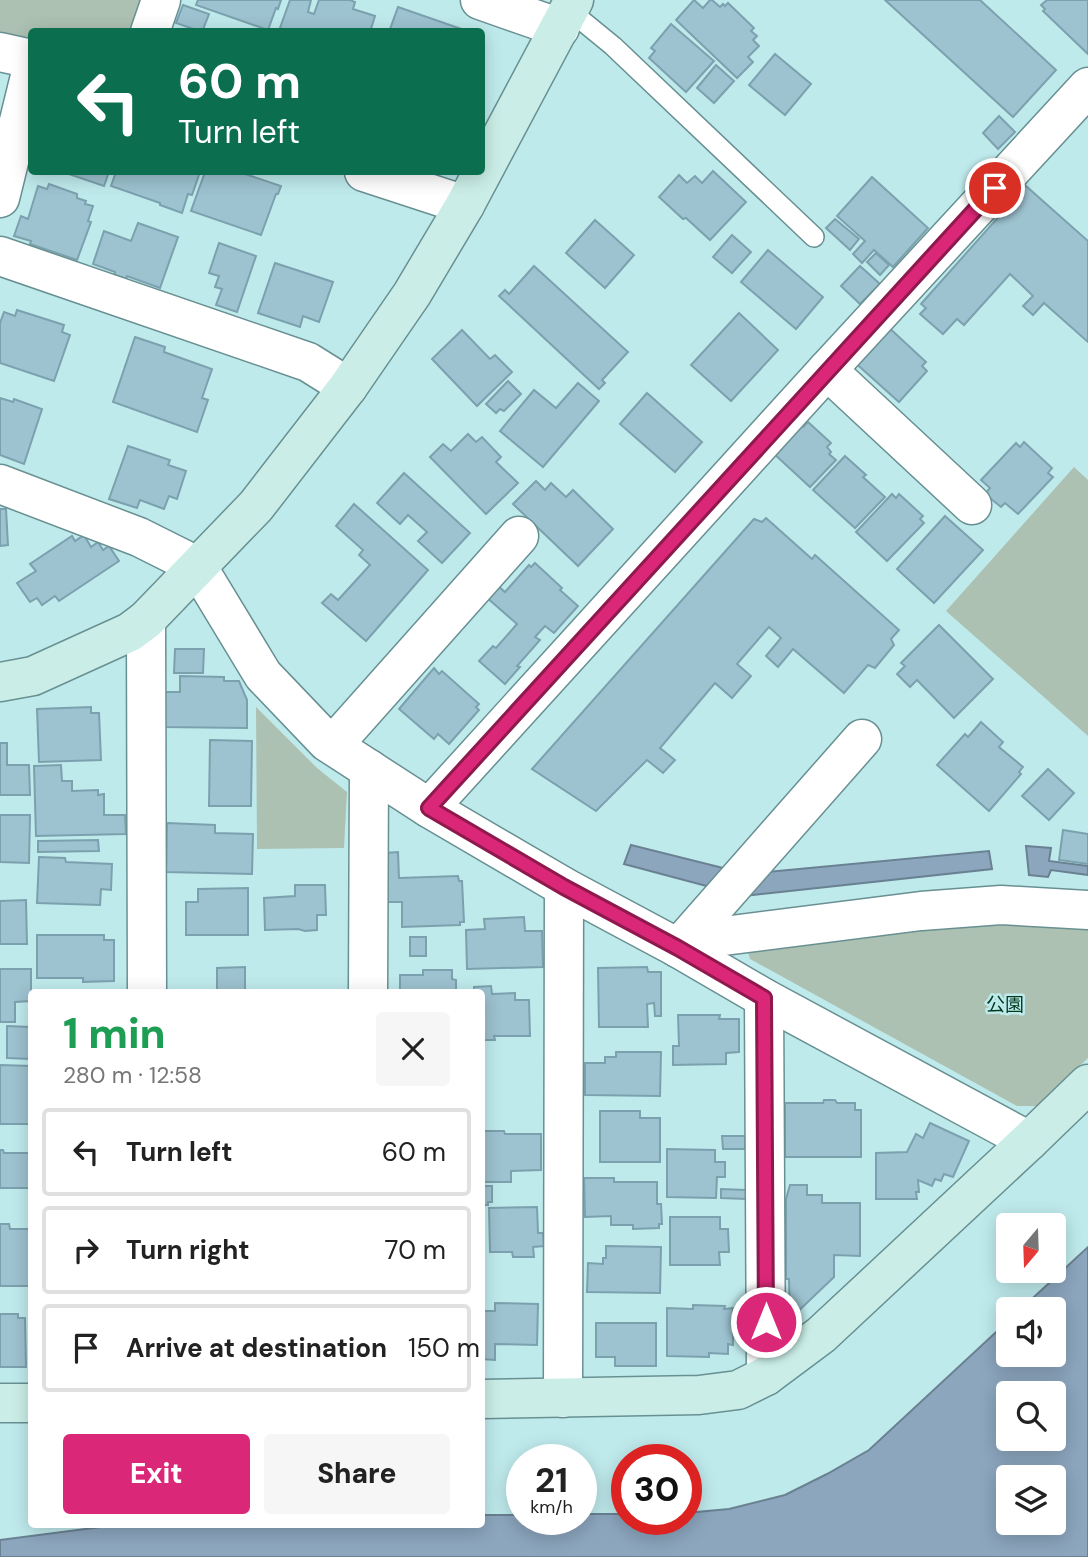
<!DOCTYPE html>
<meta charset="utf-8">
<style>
:root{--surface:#fff;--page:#f6f6f6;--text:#222;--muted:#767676;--line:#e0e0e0;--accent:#db2777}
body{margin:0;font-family:"DM Sans","Noto Sans JP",sans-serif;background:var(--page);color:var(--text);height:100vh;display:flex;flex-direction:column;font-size:26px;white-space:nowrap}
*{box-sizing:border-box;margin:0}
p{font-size:23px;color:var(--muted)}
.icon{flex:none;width:38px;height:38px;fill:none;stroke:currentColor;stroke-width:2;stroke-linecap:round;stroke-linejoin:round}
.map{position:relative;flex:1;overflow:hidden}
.details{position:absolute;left:28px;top:989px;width:457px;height:539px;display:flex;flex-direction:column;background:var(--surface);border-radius:7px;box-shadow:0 4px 18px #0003}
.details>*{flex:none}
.guide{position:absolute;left:28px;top:28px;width:457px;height:147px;border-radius:7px;box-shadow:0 4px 18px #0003;background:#0b6e4f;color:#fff;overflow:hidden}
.needle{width:46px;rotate:199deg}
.tools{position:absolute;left:996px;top:1213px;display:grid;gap:14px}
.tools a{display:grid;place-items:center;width:70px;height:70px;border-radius:7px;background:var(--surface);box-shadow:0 4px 18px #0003;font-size:35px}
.speed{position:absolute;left:506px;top:1444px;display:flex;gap:14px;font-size:35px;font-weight:700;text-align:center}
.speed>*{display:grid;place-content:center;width:91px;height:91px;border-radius:50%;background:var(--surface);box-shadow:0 4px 18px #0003;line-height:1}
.speed small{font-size:18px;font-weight:400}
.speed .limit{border:10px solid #d22;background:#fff;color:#111}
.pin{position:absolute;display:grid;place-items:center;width:60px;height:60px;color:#fff;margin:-30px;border:4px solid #fff;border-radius:50%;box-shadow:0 2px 7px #0007}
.me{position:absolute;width:77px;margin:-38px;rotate:0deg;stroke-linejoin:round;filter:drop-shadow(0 0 5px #0008)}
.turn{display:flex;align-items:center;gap:24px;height:147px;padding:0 35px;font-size:32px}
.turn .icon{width:91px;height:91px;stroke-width:2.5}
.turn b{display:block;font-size:49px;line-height:60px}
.round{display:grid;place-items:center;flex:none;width:74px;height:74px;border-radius:7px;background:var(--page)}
.head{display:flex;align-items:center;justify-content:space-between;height:119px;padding:0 35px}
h1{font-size:42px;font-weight:800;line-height:52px;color:#1e9e55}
.cta{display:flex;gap:14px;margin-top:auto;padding:14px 35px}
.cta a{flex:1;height:80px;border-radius:7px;background:var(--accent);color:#fff;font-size:28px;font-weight:800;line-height:80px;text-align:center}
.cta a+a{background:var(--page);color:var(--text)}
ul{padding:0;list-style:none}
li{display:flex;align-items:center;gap:21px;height:88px;margin:0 14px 10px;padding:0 21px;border:4px solid var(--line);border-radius:7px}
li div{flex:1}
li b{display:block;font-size:26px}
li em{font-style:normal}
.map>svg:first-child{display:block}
</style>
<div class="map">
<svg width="1088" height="1557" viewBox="0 0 1088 1557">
<rect width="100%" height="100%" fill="#bfeaec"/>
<g fill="#adc1b2">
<path d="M0 0H145L135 31 32 32 31 42 0 33Z"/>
<path d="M1074 467 1088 480V736L946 611Z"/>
<path d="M256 707 317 768 347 792 344 848 257 849Z"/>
<path d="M994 920 1088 928V1058L1038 1106H1017L750 959 746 945Z"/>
</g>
<g fill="#8ca6be" stroke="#6a8192" stroke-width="2" fill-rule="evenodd">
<path d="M631 845 747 874 989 851 992 869 744 896 624 864Z"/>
<path d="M1026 846 1051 848 1049 861 1088 866V875L1051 870 1048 877 1029 875Z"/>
<path d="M1088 1247V1557H0V1540L124 1524H481V1515H521L522 1519H581V1514H626V1519H686V1513L729 1509 785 1495 827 1474 869 1450 1008 1321V1354H1054V1309H1021ZM1008 1393H1054V1438H1008ZM1008 1477H1054V1522H1008Z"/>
</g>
<g fill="#9dc2d0" stroke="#7ca1ae" stroke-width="2">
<path d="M198 0H281L278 9 276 8 268 30 196 5Z"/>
<path d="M290 0H311L308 12 314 14 319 0H350L355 2 353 9 375 16 370 32H289L280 28Z"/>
<path d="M694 0 703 8 710 0H712L720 7 723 4 725 6 728 3 754 28 751 31 757 36 753 40 759 46 748 57 753 62 737 78 676 20Z"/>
<path d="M885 0H980L1056 70 1013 117Z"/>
<path d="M1047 0H1088V54L1043 11 1045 9 1041 5Z"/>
<path d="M183 5 209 14 202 32 176 23Z"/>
<path d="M398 7 470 32H389Z"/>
<path d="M671 24 714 61 686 92 649 58 655 51 651 48Z"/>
<path d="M775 54 811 84 785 115 749 85Z"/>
<path d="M716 65 734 81 714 103 697 88Z"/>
<path d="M999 116 1015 132 998 149 983 133Z"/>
<path d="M713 171 746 202 710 240 686 218 683 219 659 197 679 175 687 183 695 176 702 183Z"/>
<path d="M63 172H109L104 186Z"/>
<path d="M116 172H200L192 195 188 194 182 213 160 205V203L111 186Z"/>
<path d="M205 172 215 173 216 172H239L281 186 278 194H276L261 235 191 211Z"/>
<path d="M872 177 928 228 893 267 874 250 862 263 853 254 865 241 837 216Z"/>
<path d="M49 184 77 194V198L86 201 85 204 93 206 88 221 91 222 77 260 30 244 31 241 14 236 21 216 28 219 38 186 47 189Z"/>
<path d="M1026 186 1088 241V342L1044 303 1033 315 1023 306 1033 296 1010 274 964 325 957 319 943 334 920 314 926 308 921 304Z"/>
<path d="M835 219 859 239 850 250 826 228Z"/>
<path d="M595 220 634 255 605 288 566 253Z"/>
<path d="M138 223 178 237 160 288 127 276 126 279 115 275V272L93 264 104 231 131 241Z"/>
<path d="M732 235 751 252 732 273 713 257Z"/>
<path d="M219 243 256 256 237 312 216 305 222 289 215 287 219 276 209 273Z"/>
<path d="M768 250 823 297 796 329 741 282Z"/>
<path d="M876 253 889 265 880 275 867 262Z"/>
<path d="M275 263 333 282 319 322 303 316 300 327 258 313Z"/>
<path d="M534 266 628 352 602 380 605 383 599 389 499 296 505 290 509 294Z"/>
<path d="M860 266 880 284 860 304 841 286Z"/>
<path d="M17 310 64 325 62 332 70 335 54 381 0 363V323L4 312 15 316Z"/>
<path d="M739 313 778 350 731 401 691 365Z"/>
<path d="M885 324 926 362 922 366 927 371 899 402 852 360Z"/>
<path d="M462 330 490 359 495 355 512 372 477 406 432 359Z"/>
<path d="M135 337 165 347 164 352 212 369 202 398 208 400 197 432 113 402Z"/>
<path d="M508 381 521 394 504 411 500 409 496 413 486 404Z"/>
<path d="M578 383 599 401 543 467 500 431 534 390 556 408Z"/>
<path d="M647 393 702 442 675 472 620 424Z"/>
<path d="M0 398 13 402 14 399 42 409 24 464 0 455Z"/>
<path d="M808 422 831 443 827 447 831 452 829 454 836 460 810 487 772 452 799 424 803 427Z"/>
<path d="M468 434 476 442 482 437 501 457 496 462 518 483 486 514 430 457 443 444 451 451Z"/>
<path d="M1024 442 1052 468 1048 473 1053 477 1018 514 1005 503 1001 507 985 494 990 488 981 480 1016 443 1020 447Z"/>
<path d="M128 446 170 460 168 465 186 471 177 499 169 496 164 509 140 500 137 508 109 499Z"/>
<path d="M845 456 866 475 863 477 885 497 855 528 813 490Z"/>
<path d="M404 473 470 533 442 563 418 541 427 532 408 515 400 524 377 503Z"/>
<path d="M536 481 545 490 551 483 566 497 573 490 613 529 578 566 513 504Z"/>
<path d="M892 494 896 498 899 494 923 516 920 519 924 523 887 561 856 532Z"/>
<path d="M354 504 428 570 366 641 322 603 331 594 338 600 370 565 359 555 363 550 336 526Z"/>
<path d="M0 509H6L8 545 0 546Z"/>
<path d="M945 516 983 550 934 603 897 569Z"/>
<path d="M766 518 812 559 815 555 899 630 891 639 894 645 875 668 868 665 844 693 793 649 778 667 766 656 781 638 769 627 737 664 751 676 732 698 715 683 660 748 675 760 663 773 647 760 596 811 532 769 754 519 762 522Z"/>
<path d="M84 535 91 547 98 542 103 550 109 546 119 561 59 601 55 596 42 605 37 598 30 602 17 583 36 571 30 564 72 536 75 541Z"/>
<path d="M535 563 562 588 560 590 578 606 554 633 545 626 535 637 540 640 517 666 520 667 505 684 479 661 493 646 496 648 517 624 486 597 497 585 505 592 529 565 531 567Z"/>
<path d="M939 625 993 679 954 718 917 680 910 687 897 674 905 666 901 663Z"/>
<path d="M175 649H204L203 673H174Z"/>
<path d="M434 668 439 674 442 671 479 704 476 707 479 710 449 744 438 734 434 739 399 709Z"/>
<path d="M180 676 224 677V681H239L247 700V728L163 727 164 692H180Z"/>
<path d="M91 707V713H99L101 760 39 762 37 709Z"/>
<path d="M981 722 1003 742 999 747 1023 767 1019 772 1021 774 989 811 937 765 965 734 968 737Z"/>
<path d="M210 740 252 741 251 806H209Z"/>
<path d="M0 743H7V765H29L30 795H0Z"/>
<path d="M61 765 62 781H72V791L98 790V795L104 794V815H125L126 834 36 836 34 766Z"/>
<path d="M1048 769 1074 793 1049 820 1022 796Z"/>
<path d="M0 815H30L29 863 0 862Z"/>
<path d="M167 823 215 825V833L253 834 252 874 166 872Z"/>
<path d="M1063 830 1088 834V864L1059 860Z"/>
<path d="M98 840 99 851 38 852V841Z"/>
<path d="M398 852 399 878 458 876 459 881H462L464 922H460V925L402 927V902H387L385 853Z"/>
<path d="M39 857 65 858 66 862 112 864 111 890 101 889 100 905 37 903Z"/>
<path d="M295 885H325L326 915H317V930L305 931 298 929 265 930 264 898 295 896Z"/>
<path d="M248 888V935H186V902H198V889Z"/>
<path d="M26 900 27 944H0V901Z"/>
<path d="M524 917 525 931H542L543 967 467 969 466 930 485 929 484 919Z"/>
<path d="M37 935H104V940H114V981L83 982V978H37Z"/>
<rect x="410" y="937" width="16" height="19"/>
<path d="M245 967V992H217V968Z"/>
<path d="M647 967 648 972H661V1016H655L654 1003 647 1004 648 1027H599L598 968Z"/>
<path d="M0 969H31V1001L15 1002V1022H0Z"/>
<path d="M423 970H452V979L456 980V992H400V975H423Z"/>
<path d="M491 986 492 994 515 993V1000H529L530 1036H494L495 1040H481V992H474V987Z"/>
<path d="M678 1015H720L719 1019H739V1052L726 1053V1064L673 1065V1046H679Z"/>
<path d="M7 1026 31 1027V1059L7 1058Z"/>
<path d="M616 1052H661L660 1096 585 1095V1063H605V1057H616Z"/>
<path d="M0 1065 32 1066V1124H0Z"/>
<path d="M824 1100H835L837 1103H855V1110H861V1157H785V1103H823Z"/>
<path d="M600 1111H640V1118H660V1162H600Z"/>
<path d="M930 1123 969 1141 953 1177 944 1174 941 1181 935 1179 932 1186 918 1180 919 1192H916L917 1199H876V1153L907 1152 916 1134 923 1138Z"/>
<path d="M481 1131H504L505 1134H541V1170L511 1171V1182H481Z"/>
<path d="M722 1136H745V1149H723Z"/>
<path d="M667 1149 715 1150V1162H725V1177H717L716 1198 667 1197Z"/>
<path d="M0 1150H3L4 1153H30V1188H0Z"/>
<path d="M584 1178H614V1182H657V1204H661L662 1224H659V1228L633 1229V1225H611V1216L585 1217Z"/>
<path d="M790 1185H807V1195H822V1203H860V1256L834 1255V1277L790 1319 789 1279H786V1199Z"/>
<path d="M481 1186H492V1202H488V1205H481Z"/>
<path d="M721 1189 746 1190V1199L721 1198Z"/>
<path d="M537 1207 538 1233H543L544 1246 533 1247 534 1257H513L512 1252H490L489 1208Z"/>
<path d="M670 1217H720V1229H728L729 1252H719L720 1265H670Z"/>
<path d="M0 1224H9L10 1229H32V1286H0Z"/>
<path d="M606 1246 661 1247 660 1293 587 1292 588 1263 603 1264V1258H606Z"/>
<path d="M495 1303 538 1304 537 1345 495 1344V1360L481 1359V1311H495Z"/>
<path d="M693 1305 725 1306 724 1309 733 1308V1345L728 1344V1354L709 1353V1357L667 1356V1308L693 1309Z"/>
<path d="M0 1314H18V1318H25L26 1367H0Z"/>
<path d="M596 1323H656V1366H615V1357H596Z"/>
</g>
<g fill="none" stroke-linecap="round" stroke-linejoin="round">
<defs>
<path id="lane" d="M569 10 613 46 814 237"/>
<g id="street">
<path d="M480 0 560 28"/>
<path d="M150 32 161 0"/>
<path d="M0 52 32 59"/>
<path d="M364 172 465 205"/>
<path d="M0 198 32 68"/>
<path d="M0 256 308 362 348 387"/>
<path d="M827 370 972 505"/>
<path d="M0 484 139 537 197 566 263 675 327 742 429 808 564 887 678 948 764 998 1029 1141"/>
<path d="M146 620 147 992"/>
<path d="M333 745 519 536"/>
<path d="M429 808 827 370 1088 87"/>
<path d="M678 948 708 938 921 911 1001 905 1088 910"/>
<path d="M678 948 862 739"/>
<path d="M368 992 369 769"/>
<path d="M764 998 766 1376"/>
<path d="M563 1398 564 887"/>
</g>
<g id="secondary">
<path d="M0 682 33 676 130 632 146 620 256 506 348 387 412 294 465 205 574 0"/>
<path d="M481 1399 699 1395 738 1390 766 1376 821 1335 1029 1141 1088 1084"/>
<path d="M0 1403H32"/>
</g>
</defs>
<use href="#lane" stroke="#689092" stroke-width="22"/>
<use href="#street" stroke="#689092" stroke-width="41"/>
<use href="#secondary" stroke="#689092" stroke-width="41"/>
<use href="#lane" stroke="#fff" stroke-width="19"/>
<use href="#street" stroke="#fff" stroke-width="38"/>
<use href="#secondary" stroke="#caeee7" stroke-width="38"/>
</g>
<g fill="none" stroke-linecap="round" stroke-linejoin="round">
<defs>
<path id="route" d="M766 1322 764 998 678 948 564 887 429 808 995 188"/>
</defs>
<use href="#route" stroke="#8e194d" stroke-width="18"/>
<use href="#route" stroke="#db2777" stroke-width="12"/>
</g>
<g text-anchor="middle" stroke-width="5" stroke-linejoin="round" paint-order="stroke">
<g font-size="19" fill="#02391c" stroke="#bfeaec">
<text x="1005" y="1011">公園</text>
</g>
</g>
</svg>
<div class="tools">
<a><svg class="needle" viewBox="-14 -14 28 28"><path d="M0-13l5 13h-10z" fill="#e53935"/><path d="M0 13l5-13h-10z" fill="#767676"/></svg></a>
<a><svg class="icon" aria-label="sound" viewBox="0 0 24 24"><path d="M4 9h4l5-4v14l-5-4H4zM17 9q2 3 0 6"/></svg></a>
<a><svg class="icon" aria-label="search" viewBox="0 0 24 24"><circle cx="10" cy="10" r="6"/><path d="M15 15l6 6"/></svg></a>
<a><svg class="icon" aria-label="layers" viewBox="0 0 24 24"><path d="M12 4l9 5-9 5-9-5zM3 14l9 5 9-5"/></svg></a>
</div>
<div class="speed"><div>21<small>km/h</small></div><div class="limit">30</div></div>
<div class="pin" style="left:995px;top:188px;background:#d93025"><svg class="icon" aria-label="arrive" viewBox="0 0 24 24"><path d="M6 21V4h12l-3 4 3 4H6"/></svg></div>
<svg class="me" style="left:766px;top:1322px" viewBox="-20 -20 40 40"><circle r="17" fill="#db2777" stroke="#fff" stroke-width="3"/><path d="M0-11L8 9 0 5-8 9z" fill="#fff"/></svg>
<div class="guide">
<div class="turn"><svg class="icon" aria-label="left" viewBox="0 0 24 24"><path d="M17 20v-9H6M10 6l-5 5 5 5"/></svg><div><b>60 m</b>Turn left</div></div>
</div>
<section class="details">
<div class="head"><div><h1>1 min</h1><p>280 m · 12:58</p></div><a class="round"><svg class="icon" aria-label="close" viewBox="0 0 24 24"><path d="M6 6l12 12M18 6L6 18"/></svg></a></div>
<ul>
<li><svg class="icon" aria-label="left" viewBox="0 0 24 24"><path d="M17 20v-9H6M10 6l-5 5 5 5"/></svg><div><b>Turn left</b></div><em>60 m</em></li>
<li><svg class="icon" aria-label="right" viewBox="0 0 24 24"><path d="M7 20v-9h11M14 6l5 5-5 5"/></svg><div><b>Turn right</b></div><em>70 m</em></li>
<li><svg class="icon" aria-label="arrive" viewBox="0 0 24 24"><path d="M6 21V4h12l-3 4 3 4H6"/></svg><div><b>Arrive at destination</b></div><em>150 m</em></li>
</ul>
<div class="cta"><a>Exit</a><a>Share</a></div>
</section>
</div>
